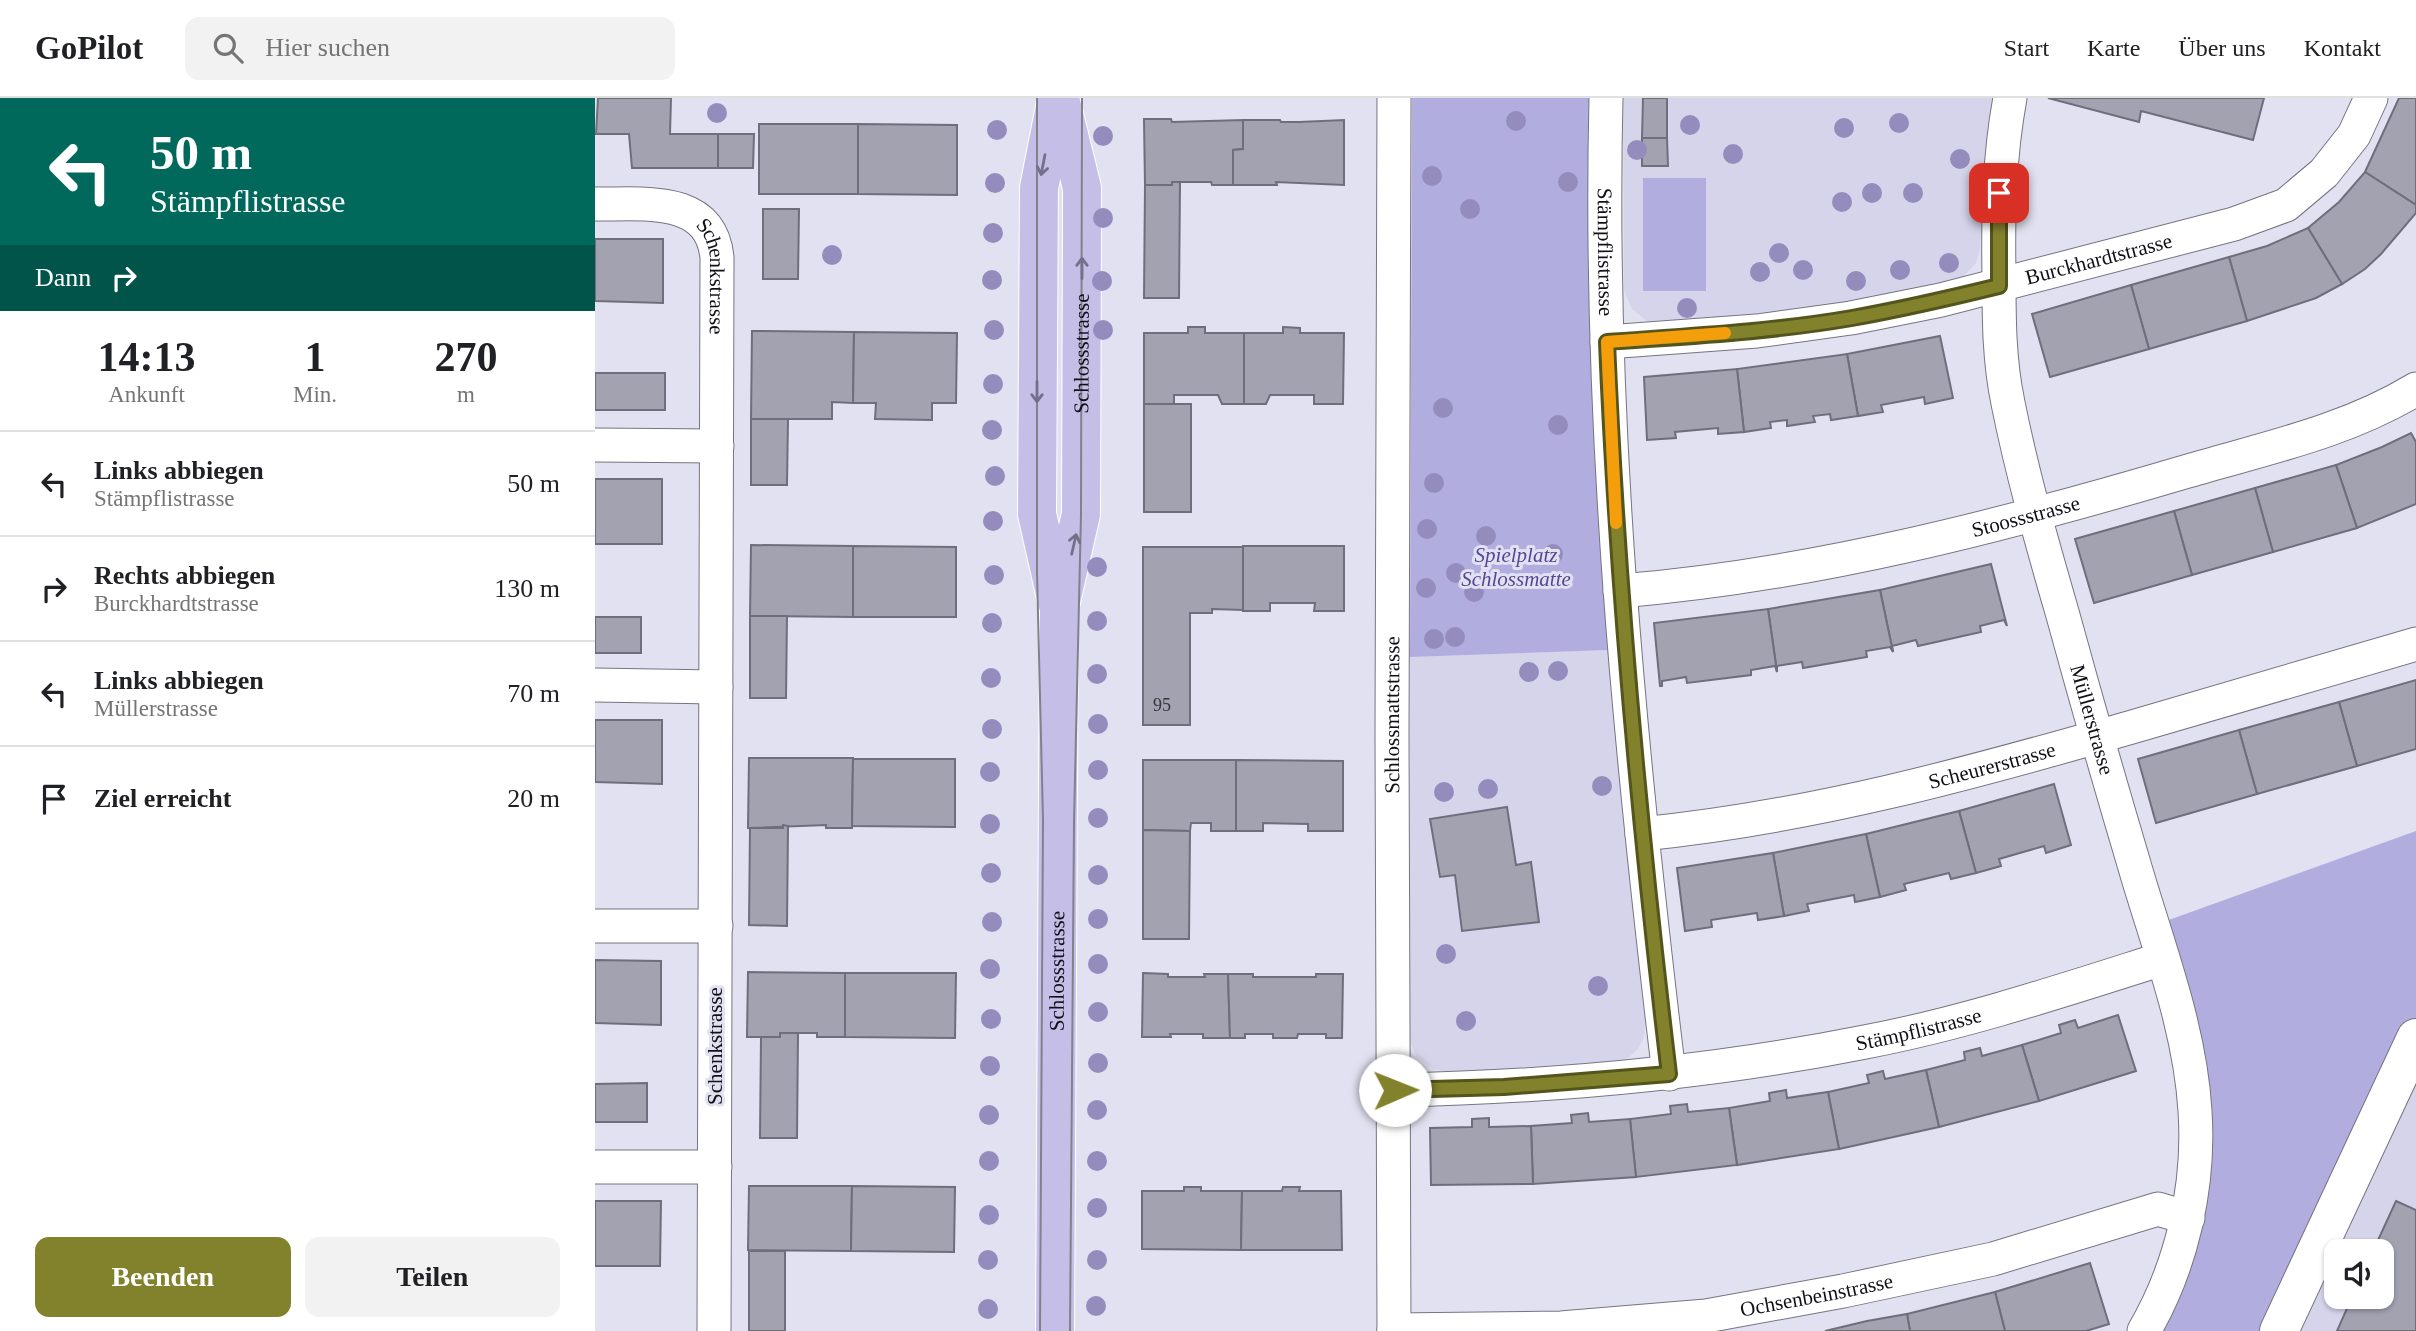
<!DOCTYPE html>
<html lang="de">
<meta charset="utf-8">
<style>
:root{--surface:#fff;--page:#f2f2f2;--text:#202124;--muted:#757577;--line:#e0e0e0;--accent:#82822c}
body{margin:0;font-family:"Times New Roman",serif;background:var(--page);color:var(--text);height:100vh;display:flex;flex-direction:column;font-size:26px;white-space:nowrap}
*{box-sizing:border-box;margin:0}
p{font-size:23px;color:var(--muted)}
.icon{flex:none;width:38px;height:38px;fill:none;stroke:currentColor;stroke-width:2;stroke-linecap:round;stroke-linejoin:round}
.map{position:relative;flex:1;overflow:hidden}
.drawer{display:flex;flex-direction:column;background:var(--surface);width:595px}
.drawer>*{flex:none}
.hud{background:#00695c;color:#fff;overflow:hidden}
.controls{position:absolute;left:1729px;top:1141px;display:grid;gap:14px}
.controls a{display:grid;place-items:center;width:70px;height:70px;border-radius:14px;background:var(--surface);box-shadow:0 2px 5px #0004;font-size:35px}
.pin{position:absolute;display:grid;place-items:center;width:60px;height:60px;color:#fff;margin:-30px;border-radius:14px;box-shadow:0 4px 10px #0006}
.me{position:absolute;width:77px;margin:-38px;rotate:89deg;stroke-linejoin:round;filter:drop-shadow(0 0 5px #0008)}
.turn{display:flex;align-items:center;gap:24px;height:147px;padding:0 35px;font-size:32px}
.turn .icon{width:91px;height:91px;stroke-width:2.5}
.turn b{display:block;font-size:49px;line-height:60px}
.then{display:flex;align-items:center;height:66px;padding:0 35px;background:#0003;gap:14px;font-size:26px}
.eta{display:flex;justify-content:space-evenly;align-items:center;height:119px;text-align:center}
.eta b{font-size:42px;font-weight:700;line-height:49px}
.action{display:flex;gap:14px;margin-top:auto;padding:14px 35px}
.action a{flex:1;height:80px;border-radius:14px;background:var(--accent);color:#fff;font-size:28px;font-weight:700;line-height:80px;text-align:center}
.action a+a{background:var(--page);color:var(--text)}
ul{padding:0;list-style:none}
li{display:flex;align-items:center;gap:21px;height:105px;padding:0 35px;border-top:2px solid var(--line)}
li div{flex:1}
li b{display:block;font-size:26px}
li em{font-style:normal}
header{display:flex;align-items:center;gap:42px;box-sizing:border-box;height:98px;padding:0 35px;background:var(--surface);border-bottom:2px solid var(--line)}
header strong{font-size:33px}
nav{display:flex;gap:38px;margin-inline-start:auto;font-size:24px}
.search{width:490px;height:63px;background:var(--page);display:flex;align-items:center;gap:18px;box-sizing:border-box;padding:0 24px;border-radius:14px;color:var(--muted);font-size:26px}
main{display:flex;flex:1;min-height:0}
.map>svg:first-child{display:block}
</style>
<header>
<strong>GoPilot</strong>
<div class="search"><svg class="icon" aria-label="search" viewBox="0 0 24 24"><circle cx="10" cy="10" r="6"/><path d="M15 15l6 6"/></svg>Hier suchen</div>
<nav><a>Start</a><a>Karte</a><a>Über uns</a><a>Kontakt</a></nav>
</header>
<main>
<section class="drawer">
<div class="hud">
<div class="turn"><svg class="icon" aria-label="left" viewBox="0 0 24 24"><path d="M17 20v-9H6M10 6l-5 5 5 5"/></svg><div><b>50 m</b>Stämpflistrasse</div></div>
<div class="then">Dann<svg class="icon" aria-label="right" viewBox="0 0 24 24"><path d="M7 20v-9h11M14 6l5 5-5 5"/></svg></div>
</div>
<div class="eta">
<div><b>14:13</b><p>Ankunft</p></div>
<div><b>1</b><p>Min.</p></div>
<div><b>270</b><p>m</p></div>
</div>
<ul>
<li><svg class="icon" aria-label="left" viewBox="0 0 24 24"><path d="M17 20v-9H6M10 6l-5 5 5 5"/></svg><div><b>Links abbiegen</b><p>Stämpflistrasse</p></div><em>50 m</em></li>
<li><svg class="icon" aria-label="right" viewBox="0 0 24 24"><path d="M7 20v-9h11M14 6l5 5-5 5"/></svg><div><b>Rechts abbiegen</b><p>Burckhardtstrasse</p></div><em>130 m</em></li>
<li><svg class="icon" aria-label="left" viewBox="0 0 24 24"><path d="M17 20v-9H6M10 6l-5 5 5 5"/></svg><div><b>Links abbiegen</b><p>Müllerstrasse</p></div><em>70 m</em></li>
<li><svg class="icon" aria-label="arrive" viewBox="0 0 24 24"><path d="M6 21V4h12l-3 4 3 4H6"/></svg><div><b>Ziel erreicht</b></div><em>20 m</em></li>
</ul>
<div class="action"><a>Beenden</a><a>Teilen</a></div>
</section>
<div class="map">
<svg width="1821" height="1233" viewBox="0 0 1821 1233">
<rect width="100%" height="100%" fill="#e2e1f1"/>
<g fill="#d6d4eb" fill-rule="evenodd">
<path d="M1028 0H1399L1389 80 1385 151 1381 165 1367 180 1361 182 1284 199 1143 220 1059 225 1052 223 1037 211 1029 192Z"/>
<path d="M1013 552 1051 919 1049 939 1043 951 1033 960 1014 966 884 973H848L838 971 822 959 815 943V559Z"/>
<path d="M1821 937V1233H1683ZM1741 1153H1787V1199H1741Z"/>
</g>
<g fill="#b2addf">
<path d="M817 0H996L999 313 1013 552 815 559Z"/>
<rect x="1048" y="80" width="63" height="113"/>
<path d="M1821 733V931L1681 1233H1568L1588 1188 1601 1151 1571 823Z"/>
</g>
<g fill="#a3a2b1" stroke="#6f6e7c" stroke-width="2">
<path d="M3 0H76L75 36H123V70H37L34 36H1Z"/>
<path d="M1048 0H1072V40H1047Z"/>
<path d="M1453 0H1669L1658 42 1546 13 1544 24Z"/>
<path d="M1804 0H1821V107L1770 74Z"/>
<path d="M549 21H576L577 24 648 22V51L638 52V87H617L616 84H577V87H550Z"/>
<path d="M648 22H685L686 24H704L749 22V87L681 84 682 87H638V52L648 51Z"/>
<rect x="164" y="26" width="99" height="70"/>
<path d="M263 26 362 27V97L263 96Z"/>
<path d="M123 36H159L158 70H123Z"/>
<path d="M1047 40H1072L1073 68H1047Z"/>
<path d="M1770 74 1821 107V115L1786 156 1770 171 1747 186 1713 130 1744 104Z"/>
<path d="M577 84H585L584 200H549L550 87H577Z"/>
<path d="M168 111H204L203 181H168Z"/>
<path d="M1713 130 1747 186 1721 200 1652 223 1634 159 1672 148Z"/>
<path d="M0 141H68V205L0 203Z"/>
<path d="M1634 159 1652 223 1554 251 1536 187Z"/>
<path d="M1536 187 1554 251 1455 279 1437 216Z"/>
<path d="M593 229H610V235H649V306H627L623 297H579V306H549V235H593Z"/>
<path d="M688 229 705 230V235H749L748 306H719V297H675L671 306H649V235H688Z"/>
<path d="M157 233 259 234 258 305 237 304V321H156Z"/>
<path d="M259 234 362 235 361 305H337V322L280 321 281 305H258Z"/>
<path d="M1345 238 1358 300 1330 306 1329 299 1286 307 1288 314 1263 318 1252 256Z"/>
<path d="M1252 256 1263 318 1236 322 1235 316 1218 318 1220 324 1192 328V322L1175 324 1176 330 1149 334 1142 271Z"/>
<path d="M1142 271 1149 334 1123 336V330L1080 334 1081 340 1052 342 1049 279Z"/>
<rect x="0" y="275" width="70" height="37"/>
<rect x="549" y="306" width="47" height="108"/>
<path d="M156 321H193L192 387H156Z"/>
<path d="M1816 335 1821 344V406L1762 430 1741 367 1787 349Z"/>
<path d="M1741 367 1762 430 1678 454 1660 390Z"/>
<rect x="0" y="381" width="67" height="65"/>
<path d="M1660 390 1678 454 1597 477 1579 413Z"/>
<path d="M1579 413 1597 477 1499 505 1480 441Z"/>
<path d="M156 447 258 448V519L155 518Z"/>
<path d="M258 448 361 449V519H258Z"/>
<path d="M648 448H749V513H719L720 505H675V513H648Z"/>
<path d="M548 449H648V512L617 511V515H595V627H548Z"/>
<path d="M1396 466 1412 528 1409 522 1385 528 1386 534 1323 548 1321 542 1297 548 1298 554 1285 492Z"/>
<path d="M1285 492 1298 554 1295 549 1271 553 1272 559 1208 570 1207 564 1182 568V574L1173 511Z"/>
<path d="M1173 511 1182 574 1180 568 1156 572V577L1092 585 1091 579 1067 583V588H1065L1059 525Z"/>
<path d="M155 518H192L191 600H155Z"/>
<rect x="0" y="519" width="46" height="36"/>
<path d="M1821 582V651L1762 668 1744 604Z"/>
<path d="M1744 604 1762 668 1662 696 1644 632Z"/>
<path d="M0 622H67V686L0 684Z"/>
<path d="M1644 632 1662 696 1561 725 1543 661Z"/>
<path d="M154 660H258L257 730H231V727L153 730Z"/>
<path d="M258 661H360V729L257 728Z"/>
<path d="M548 662H641V733H616V725H596L595 733 548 732Z"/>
<path d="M641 662 748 663V733H713V726L668 725V733H641Z"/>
<path d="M1459 686 1476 747 1451 755 1449 748 1404 761 1406 768 1381 775 1364 713Z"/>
<path d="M912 709 921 767 936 764 944 824 867 833 860 777 845 779 835 721Z"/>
<path d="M1364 713 1381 775 1356 781 1354 775 1309 786 1311 792 1285 799 1271 736Z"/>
<path d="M188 727 193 728 192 828 154 827 155 730H188Z"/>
<path d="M548 732 595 733 594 841H548Z"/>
<path d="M1271 736 1285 799 1260 804 1259 797 1212 806 1214 813 1189 818 1178 755Z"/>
<path d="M1178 755 1189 818 1163 822 1162 815 1116 822 1117 829 1090 833 1082 770Z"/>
<path d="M0 862 66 863V927L0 925Z"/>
<path d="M153 874 250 875V939H222V935H185V939H152Z"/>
<path d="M250 875H361L360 940 250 939Z"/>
<path d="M548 875 573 876V879H610L609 876H633L635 940H608V936H575L576 939H547Z"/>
<path d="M633 876H658V879H721V876H748L747 940H731V936H703L702 940H678V936H650V940H635Z"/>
<path d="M1523 917 1541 973 1444 1003 1427 947 1466 935 1464 927 1480 922 1483 930Z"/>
<path d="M185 935H203L202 1040H165L166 939H185Z"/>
<path d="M1427 947 1444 1003 1344 1029 1331 972 1370 962 1369 954 1385 950 1387 958Z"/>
<path d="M1331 972 1344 1029 1244 1051 1233 994 1274 985 1272 977 1288 973 1290 981Z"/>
<path d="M52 985V1024H0V986Z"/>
<path d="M1191 992 1192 1000 1233 994 1244 1051 1142 1067 1134 1010 1175 1003 1174 995Z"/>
<path d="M1092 1006 1093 1014 1134 1010 1142 1067 1041 1079 1035 1021 1076 1016 1075 1008Z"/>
<path d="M993 1015 994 1024 1035 1021 1041 1079 938 1086 936 1028 977 1025 976 1017Z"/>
<path d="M894 1020V1029L936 1028 938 1086 836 1087 835 1030 877 1029V1021Z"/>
<path d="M154 1088H257L256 1153 153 1152Z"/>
<path d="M257 1088 360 1089 359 1154 256 1153Z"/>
<path d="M589 1089H606V1093H647L646 1152 547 1151V1093H589Z"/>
<path d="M688 1089H705L704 1093H746L747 1152H646L647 1093H687Z"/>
<path d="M0 1103H66L65 1168H0Z"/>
<path d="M1801 1103 1821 1112V1233H1742L1757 1199H1787V1153H1778Z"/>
<rect x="154" y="1153" width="36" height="80"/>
<path d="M1495 1165 1514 1226 1491 1233H1410L1400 1194Z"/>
<path d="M1400 1194 1410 1233H1315L1312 1216Z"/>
<path d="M1312 1216 1315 1233H1230L1272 1223Z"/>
</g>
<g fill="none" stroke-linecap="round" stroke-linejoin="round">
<defs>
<g id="minor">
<path id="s1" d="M1011 0C1003 326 1035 653 1074 976"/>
<path id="s2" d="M1415 0C1404 59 1403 118 1404 178 1404 221 1404 262 1413 305 1427 375 1447 445 1467 514 1490 598 1514 682 1539 766 1562 846 1595 928 1600 1013 1605 1088 1587 1168 1549 1233"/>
<path id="s3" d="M0 106C47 107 115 96 122 159L119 1233"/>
<path id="s4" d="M1012 244 1162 233 1256 220 1346 202 1639 126 1691 107 1729 75 1759 37 1776 0"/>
<path d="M0 347 122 348"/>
<path id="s5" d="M1025 493C1219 477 1407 428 1593 373 1671 350 1750 334 1821 291"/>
<path d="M0 587 121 589"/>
<path id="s6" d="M1047 736C1217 719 1373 676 1537 629 1631 601 1726 574 1821 546"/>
<path d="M0 828H121"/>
<path id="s7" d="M800 992C958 989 1114 975 1270 944 1370 925 1469 892 1567 861"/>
<path d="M0 1069H120"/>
<path id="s8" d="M799 1232 966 1230 1111 1218 1248 1193 1398 1161 1563 1111 1593 1120"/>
<path id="s9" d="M799 1233 797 637 799 0"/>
</g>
<path id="secondary" d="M1684 1233 1821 940"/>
<g id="primary">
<path d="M461 4 444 90 442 416 462 504"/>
<path id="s10" d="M460 1233 464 512 486 416 487 131V90L465 0"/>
</g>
</defs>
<use href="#minor" stroke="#767483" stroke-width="35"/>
<use href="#secondary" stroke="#767483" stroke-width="40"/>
<use href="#primary" stroke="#fff" stroke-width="40"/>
<use href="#minor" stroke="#fff" stroke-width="33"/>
<use href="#secondary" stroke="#fff" stroke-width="38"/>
<use href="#primary" stroke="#c5bfe8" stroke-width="38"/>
<g stroke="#81808b" stroke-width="2">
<path d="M442 0V475L448 722 445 1233"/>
<path d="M475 1233 479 724 486 416 487 0"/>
</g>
</g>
<g fill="#958cbe">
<circle cx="122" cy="15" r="10"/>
<circle cx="921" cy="23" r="10"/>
<circle cx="1304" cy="25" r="10"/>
<circle cx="1095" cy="27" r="10"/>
<circle cx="1249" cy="30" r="10"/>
<circle cx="402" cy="32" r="10"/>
<circle cx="508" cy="38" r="10"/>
<circle cx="1042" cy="52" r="10"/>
<circle cx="1138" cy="56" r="10"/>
<circle cx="1365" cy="61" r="10"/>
<circle cx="837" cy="78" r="10"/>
<circle cx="973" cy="84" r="10"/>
<circle cx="400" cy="85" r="10"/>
<circle cx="1277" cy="95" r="10"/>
<circle cx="1318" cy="95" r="10"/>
<circle cx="1247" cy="104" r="10"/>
<circle cx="875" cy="111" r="10"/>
<circle cx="508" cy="120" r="10"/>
<circle cx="398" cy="135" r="10"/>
<circle cx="1184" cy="155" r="10"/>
<circle cx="237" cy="157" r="10"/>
<circle cx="1354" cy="165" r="10"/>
<circle cx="1208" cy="172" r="10"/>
<circle cx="1305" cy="172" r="10"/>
<circle cx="1165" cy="174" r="10"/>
<circle cx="397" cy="182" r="10"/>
<circle cx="507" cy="183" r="10"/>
<circle cx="1261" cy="183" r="10"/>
<circle cx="1092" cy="210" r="10"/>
<circle cx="399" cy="232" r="10"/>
<circle cx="508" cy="232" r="10"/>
<circle cx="398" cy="286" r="10"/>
<circle cx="848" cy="310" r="10"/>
<circle cx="963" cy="327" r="10"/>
<circle cx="397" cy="332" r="10"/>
<circle cx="400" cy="378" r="10"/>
<circle cx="839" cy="385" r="10"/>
<circle cx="398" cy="423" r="10"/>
<circle cx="832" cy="431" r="10"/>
<circle cx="891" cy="438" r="10"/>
<circle cx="958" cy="456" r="10"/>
<circle cx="502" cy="469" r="10"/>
<circle cx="861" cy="475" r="10"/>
<circle cx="399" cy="477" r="10"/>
<circle cx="831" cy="490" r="10"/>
<circle cx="879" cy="494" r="10"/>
<circle cx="502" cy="523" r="10"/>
<circle cx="397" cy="525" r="10"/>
<circle cx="860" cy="539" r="10"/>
<circle cx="839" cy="541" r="10"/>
<circle cx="963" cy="573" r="10"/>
<circle cx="934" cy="574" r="10"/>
<circle cx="502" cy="576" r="10"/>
<circle cx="396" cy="580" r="10"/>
<circle cx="503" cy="626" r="10"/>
<circle cx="397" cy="631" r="10"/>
<circle cx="503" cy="672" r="10"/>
<circle cx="395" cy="674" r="10"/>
<circle cx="1007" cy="688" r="10"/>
<circle cx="893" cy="691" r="10"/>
<circle cx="849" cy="694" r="10"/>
<circle cx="503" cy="720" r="10"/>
<circle cx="395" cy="726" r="10"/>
<circle cx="396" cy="775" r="10"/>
<circle cx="503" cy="777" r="10"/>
<circle cx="503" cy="821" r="10"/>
<circle cx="397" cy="824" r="10"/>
<circle cx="851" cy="856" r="10"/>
<circle cx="503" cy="866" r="10"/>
<circle cx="395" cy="871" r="10"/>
<circle cx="1003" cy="888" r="10"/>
<circle cx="503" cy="914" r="10"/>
<circle cx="396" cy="921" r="10"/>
<circle cx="871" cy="923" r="10"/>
<circle cx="503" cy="965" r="10"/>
<circle cx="395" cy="968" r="10"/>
<circle cx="502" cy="1012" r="10"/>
<circle cx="394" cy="1017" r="10"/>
<circle cx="394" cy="1063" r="10"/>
<circle cx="502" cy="1063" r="10"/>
<circle cx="502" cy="1110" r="10"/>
<circle cx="394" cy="1117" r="10"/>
<circle cx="393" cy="1162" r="10"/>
<circle cx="502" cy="1162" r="10"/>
<circle cx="501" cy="1208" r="10"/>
<circle cx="393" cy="1211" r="10"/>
</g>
<defs><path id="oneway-shaft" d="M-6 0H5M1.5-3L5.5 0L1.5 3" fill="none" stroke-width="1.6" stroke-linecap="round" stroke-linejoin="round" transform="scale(1.75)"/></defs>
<g stroke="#74708a">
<use href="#oneway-shaft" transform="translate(448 67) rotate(101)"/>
<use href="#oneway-shaft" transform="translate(487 170) rotate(-90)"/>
<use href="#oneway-shaft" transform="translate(442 294) rotate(90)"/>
<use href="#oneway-shaft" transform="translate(479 446) rotate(-77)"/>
</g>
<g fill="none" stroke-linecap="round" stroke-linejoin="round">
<defs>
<path id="route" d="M800 992 909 989 1074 976C1045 733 1022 489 1012 244 1094 238 1176 234 1257 220 1307 211 1355 200 1404 188V95"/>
</defs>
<use href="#route" stroke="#54541d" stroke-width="18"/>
<use href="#route" stroke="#82822c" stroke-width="12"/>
<path stroke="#f59e0b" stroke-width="12" d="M1021 425 1012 244 1130 235"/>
</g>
<g text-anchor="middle" stroke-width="6" stroke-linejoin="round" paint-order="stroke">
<g font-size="18" fill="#36343d">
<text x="567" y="613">95</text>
</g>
<g font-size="21" fill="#111016" stroke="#e2e1f1">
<text dy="7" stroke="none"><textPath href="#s1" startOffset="154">Stämpflistrasse</textPath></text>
<text dy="7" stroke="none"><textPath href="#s4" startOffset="500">Burckhardtstrasse</textPath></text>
<text dy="7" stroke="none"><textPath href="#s3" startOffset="168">Schenkstrasse</textPath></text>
<text dy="7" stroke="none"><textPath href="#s10" startOffset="980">Schlossstrasse</textPath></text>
<text dy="7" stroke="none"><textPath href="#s5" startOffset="413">Stoossstrasse</textPath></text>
<text dy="7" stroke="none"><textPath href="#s9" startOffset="616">Schlossmattstrasse</textPath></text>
<text dy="7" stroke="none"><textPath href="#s2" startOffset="634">Müllerstrasse</textPath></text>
<text dy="7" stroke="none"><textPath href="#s6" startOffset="357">Scheurerstrasse</textPath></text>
<text dy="7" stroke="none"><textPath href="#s10" startOffset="360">Schlossstrasse</textPath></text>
<text dy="7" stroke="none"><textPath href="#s7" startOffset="528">Stämpflistrasse</textPath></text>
<text transform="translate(120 948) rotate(-90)" y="7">Schenkstrasse</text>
<text dy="7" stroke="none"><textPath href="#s8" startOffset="425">Ochsenbeinstrasse</textPath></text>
</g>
<g font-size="21" font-style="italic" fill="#564695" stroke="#e2e1f1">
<text x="921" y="464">Spielplatz<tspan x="921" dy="24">Schlossmatte</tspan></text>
</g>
</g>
</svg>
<div class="controls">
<a><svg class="icon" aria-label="sound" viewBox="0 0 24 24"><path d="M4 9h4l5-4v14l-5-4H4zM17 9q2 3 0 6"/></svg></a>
</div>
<div class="pin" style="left:1404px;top:95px;background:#d93025"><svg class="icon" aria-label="arrive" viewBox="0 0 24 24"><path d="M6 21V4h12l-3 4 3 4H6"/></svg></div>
<svg class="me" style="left:800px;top:992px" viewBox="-20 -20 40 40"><circle r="19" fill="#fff"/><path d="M0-13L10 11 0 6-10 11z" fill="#82822c"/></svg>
</div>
</main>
